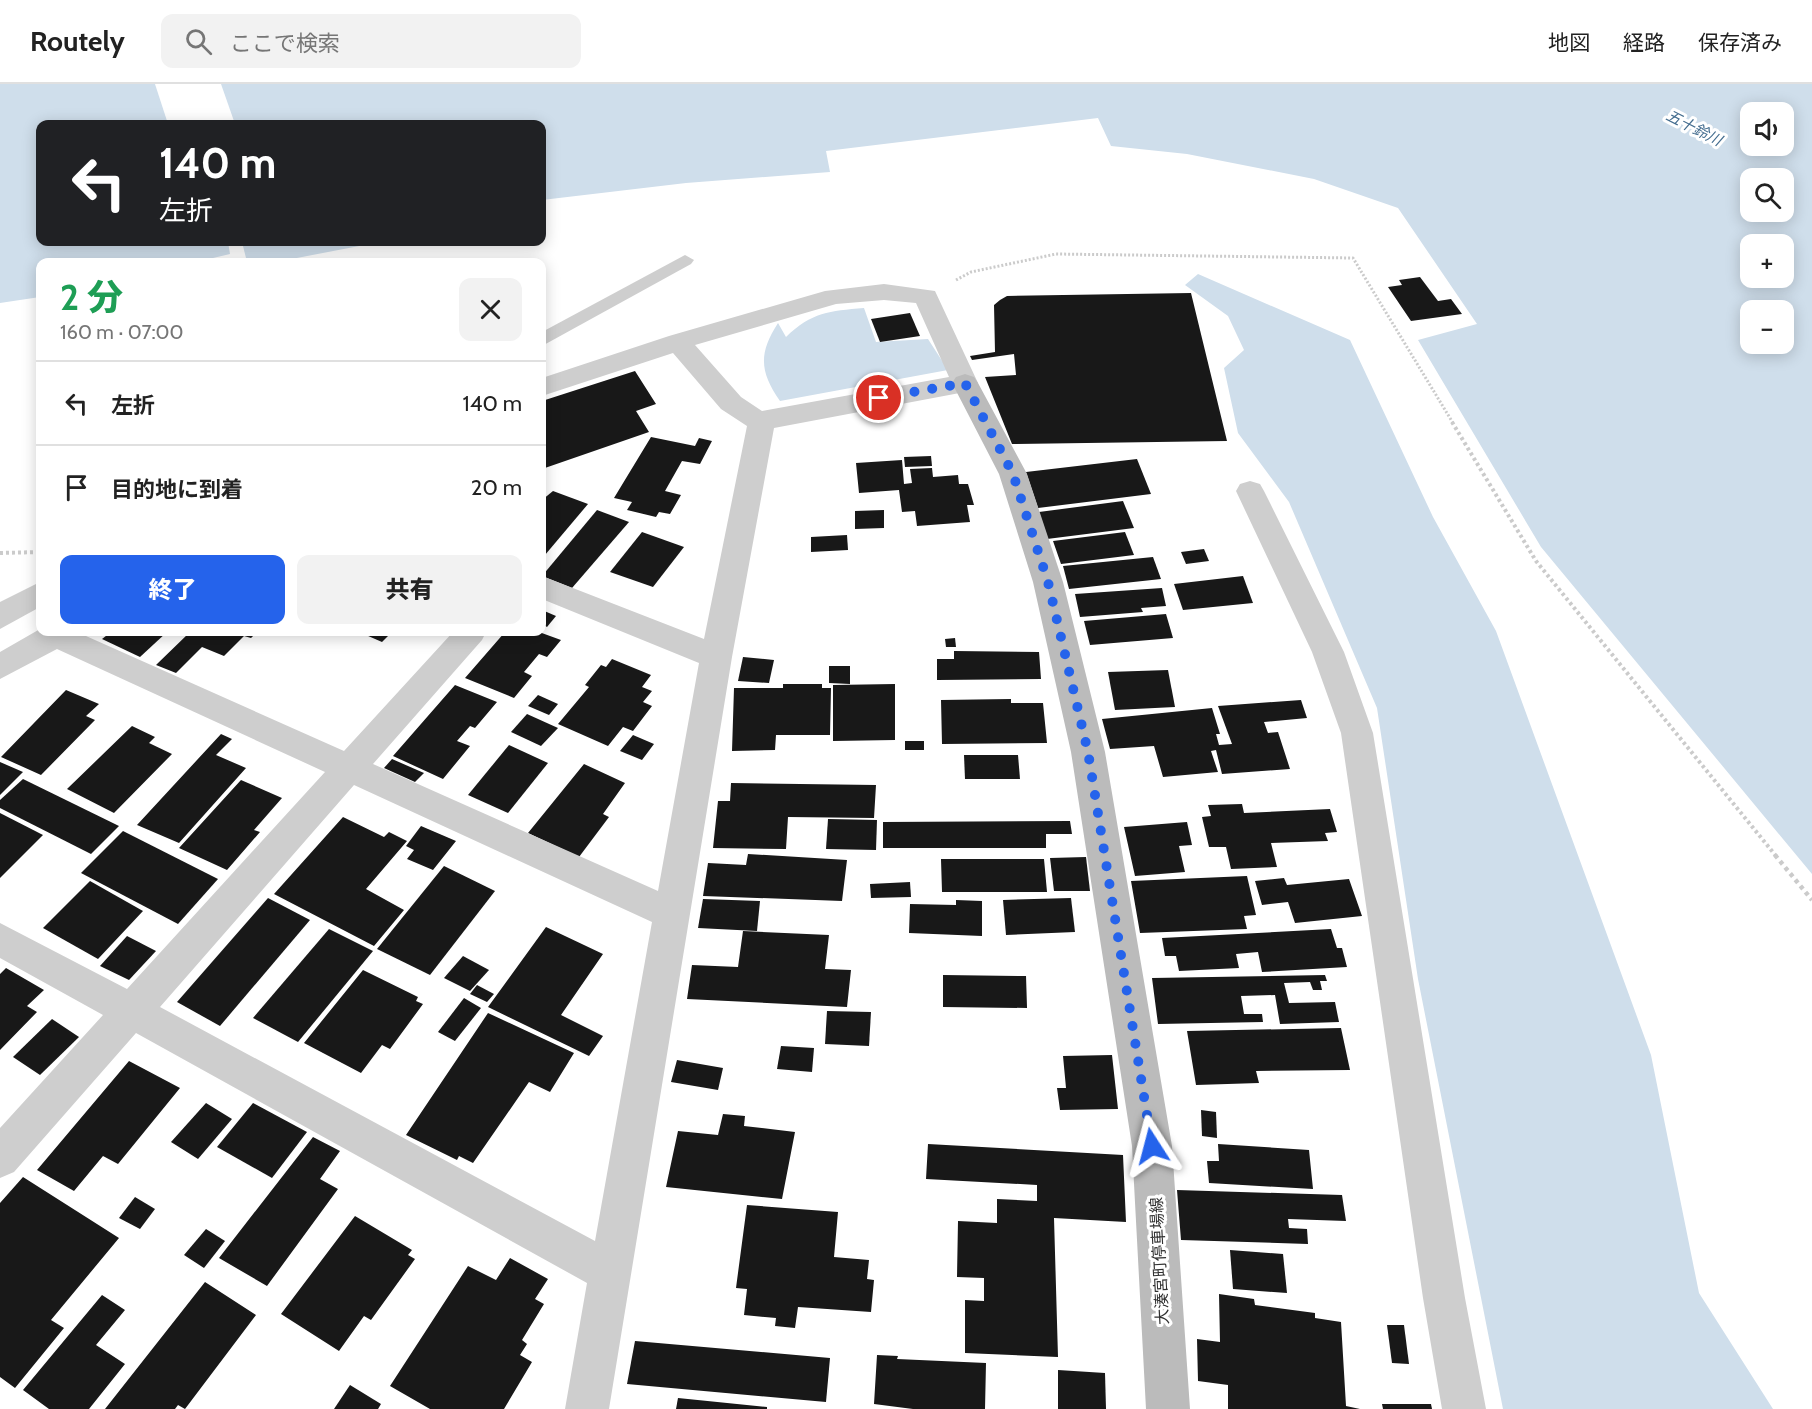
<!DOCTYPE html>
<html lang="ja">
<meta charset="utf-8">
<style>
:root{--surface:#fff;--page:#f2f2f2;--text:#222;--muted:#767676;--line:#e0e0e0;--accent:#2563eb}
body{margin:0;font-family:Cabin,"Noto Sans JP",sans-serif;background:var(--page);color:var(--text);height:100vh;display:flex;flex-direction:column;font-size:22px;white-space:nowrap}
*{box-sizing:border-box;margin:0}
p{font-size:20px;color:var(--muted)}
.icon{flex:none;width:33px;height:33px;fill:none;stroke:currentColor;stroke-width:2;stroke-linecap:round;stroke-linejoin:round}
.map{position:relative;flex:1;overflow:hidden}
.sheet{position:absolute;left:36px;top:174px;width:510px;height:378px;display:flex;flex-direction:column;background:var(--surface);border-radius:12px;box-shadow:0 3px 15px #0003}
.sheet>*{flex:none}
.guide{position:absolute;left:36px;top:36px;width:510px;height:126px;border-radius:12px;box-shadow:0 3px 15px #0003;background:#202124;color:#fff;overflow:hidden}
.tools{position:absolute;left:1740px;top:18px;display:grid;gap:12px}
.tools a{display:grid;place-items:center;width:54px;height:54px;border-radius:12px;background:var(--surface);box-shadow:0 3px 15px #0003;font-size:30px}
.pin{position:absolute;display:grid;place-items:center;width:51px;height:51px;color:#fff;margin:-26px;border:3px solid #fff;border-radius:50%;box-shadow:0 2px 6px #0007}
.me{position:absolute;width:66px;margin:-33px;rotate:351deg;stroke-linejoin:round;filter:drop-shadow(0 0 4px #0008)}
.turn{display:flex;align-items:center;gap:21px;height:126px;padding:0 24px;font-size:27px}
.turn .icon{width:78px;height:78px;stroke-width:2.5}
.turn b{display:block;font-size:42px;line-height:51px}
.round{display:grid;place-items:center;flex:none;width:63px;height:63px;border-radius:12px;background:var(--page)}
.summary{display:flex;align-items:center;justify-content:space-between;height:102px;padding:0 24px}
h1{font-size:36px;font-weight:800;line-height:45px;color:#1e9e55}
.primary-button{display:flex;gap:12px;margin-top:auto;padding:12px 24px}
.primary-button a{flex:1;height:69px;border-radius:12px;background:var(--accent);color:#fff;font-size:24px;font-weight:800;line-height:69px;text-align:center}
.primary-button a+a{background:var(--page);color:var(--text)}
ul{padding:0;list-style:none}
li{display:flex;align-items:center;gap:18px;height:84px;padding:0 24px;border-top:2px solid var(--line)}
li div{flex:1}
li b{display:block;font-size:22px}
li em{font-style:normal}
header{display:flex;align-items:center;gap:36px;box-sizing:border-box;height:84px;padding:0 30px;background:var(--surface);border-bottom:2px solid var(--line)}
header strong{font-size:28px}
nav{display:flex;gap:33px;margin-inline-start:auto;font-size:21px}
.search{width:420px;height:54px;background:var(--page);display:flex;align-items:center;gap:15px;box-sizing:border-box;padding:0 21px;border-radius:12px;color:var(--muted);font-size:22px}
.map>svg:first-child{display:block}
</style>
<header>
<strong>Routely</strong>
<div class="search"><svg class="icon" aria-label="search" viewBox="0 0 24 24"><circle cx="10" cy="10" r="6"/><path d="M15 15l6 6"/></svg>ここで検索</div>
<nav><a>地図</a><a>経路</a><a>保存済み</a></nav>
</header>
<div class="map">
<svg width="1812" height="1325" viewBox="0 0 1812 1325">
<rect width="100%" height="100%" fill="#fff"/>
<g fill="#cfdeeb" fill-rule="evenodd">
<path d="M0 0H1812V790L1541 463 1418 256 1477 240 1398 124 1314 95 1187 70 1111 62 1098 34 826 67 830 88 686 99 542 116V40H40V158H228L230 170 196 178H40V213L0 219ZM1750 28H1784V62H1750ZM1750 94H1784V128H1750ZM1750 160H1784V194H1750ZM1750 226H1784V260H1750Z"/>
<path d="M242 158H380L276 178H247Z"/>
<path d="M1198 190 1350 256 1433 433 1496 547 1651 971 1699 1209 1773 1325H1503L1418 895 1377 624 1289 418 1238 349 1224 284 1244 266 1228 232 1185 201Z"/>
<path d="M864 224 876 258 928 255 948 286 780 317C760 288 758 270 778 239L786 253C812 228 829 227 864 224Z"/>
</g>
<path fill="#fff" d="M155 0H221L235 40H168Z"/>
<g fill="#181818">
<path d="M1420 193 1438 217 1451 215 1462 230 1411 237 1388 203 1402 201 1399 196Z"/>
<path d="M1191 209 1227 357 1012 360 985 293 1016 291 1014 270 972 276 970 272 995 268 994 221 1000 216 1007 212Z"/>
<path d="M910 229 920 252 880 258 871 235Z"/>
<path d="M635 287 656 320 636 327 649 348 542 385V317Z"/>
<path d="M651 353 695 362 699 354 712 357 700 380 682 377 665 407 681 411 670 430 659 428 656 433 627 426 632 418 614 414Z"/>
<path d="M931 372 932 382 905 383 904 373Z"/>
<path d="M1137 375 1151 410 1038 424 1026 388Z"/>
<path d="M902 376 904 400 912 399 910 385 932 384 933 393 958 391 959 400H968L974 421H967L970 438 917 442 915 427 902 428 899 406 859 409 856 379Z"/>
<path d="M553 407 588 420 545 471 542 469V416Z"/>
<path d="M1123 417 1134 444 1047 455 1039 428Z"/>
<path d="M597 426 629 438 572 504 542 492Z"/>
<path d="M884 426V444L855 445V427Z"/>
<path d="M642 448 684 463 653 503 610 488Z"/>
<path d="M1125 448 1134 471 1061 480 1053 457Z"/>
<path d="M847 451 848 466 811 468V453Z"/>
<path d="M1204 465 1209 477 1186 480 1181 468Z"/>
<path d="M1153 473 1161 495 1069 505 1063 482Z"/>
<path d="M1243 492 1253 519 1183 526 1174 500Z"/>
<path d="M1162 504 1166 522 1141 524 1143 528 1080 533 1075 510Z"/>
<path d="M542 526 556 532 547 543 542 540Z"/>
<path d="M1166 530 1173 554 1090 561 1084 537Z"/>
<path d="M111 548H167L140 573 102 555Z"/>
<path d="M190 548H257L251 554 244 552 224 572 202 563 176 589 156 581Z"/>
<path d="M359 548H392L382 558Z"/>
<path d="M505 548H539L561 556 547 573 539 570 524 588 532 592 514 614 465 594Z"/>
<path d="M955 554 956 563H946L945 555Z"/>
<path d="M954 567 1039 568 1041 595 937 596V575H954Z"/>
<path d="M743 573 774 576 769 599 738 597Z"/>
<path d="M612 575 651 591 642 603 652 607 643 618 652 622 633 647 623 643 608 662 558 640 589 603 585 601 601 581 606 583Z"/>
<path d="M829 582H850V600L829 599Z"/>
<path d="M1168 586 1175 623 1115 626 1108 588Z"/>
<path d="M783 600H822V604H831L830 651H776L775 666 732 667 734 604H783Z"/>
<path d="M895 600V656L833 657V601Z"/>
<path d="M455 601 497 618 475 644 470 642 457 657 470 662 443 695 393 672Z"/>
<path d="M66 606 99 620 86 632 95 636 41 691 1 673Z"/>
<path d="M538 611 558 620 549 631 528 622Z"/>
<path d="M1011 615V619H1043L1047 659 942 660 941 616Z"/>
<path d="M1301 616 1307 634 1264 638 1268 649 1278 648 1290 685 1222 690 1216 666 1211 667 1218 688 1163 693 1154 662 1110 665 1102 635 1212 624 1220 650H1216L1219 661 1232 660 1218 622Z"/>
<path d="M527 630 558 644 541 662 511 648Z"/>
<path d="M132 642 155 653 149 659 172 670 114 729 67 705Z"/>
<path d="M221 650 232 655 216 671 246 684 179 759 137 741Z"/>
<path d="M633 651 654 660 642 676 620 667Z"/>
<rect x="905" y="657" width="19" height="9"/>
<path d="M509 661 548 679 508 729 468 711Z"/>
<path d="M964 671H1018L1020 695H965Z"/>
<path d="M392 675 424 689 415 698 384 684Z"/>
<path d="M0 678 23 688 0 711Z"/>
<path d="M584 680 625 699 603 730 609 733 579 773 528 749Z"/>
<path d="M23 695 119 742 91 770 0 724V716Z"/>
<path d="M241 696 282 714 254 746 260 748 227 786 179 764Z"/>
<path d="M731 699 876 701 874 734 788 733 786 765 713 764 718 717H730Z"/>
<path d="M1242 720 1244 729 1330 725 1337 748 1325 749 1328 757 1271 759 1277 783 1231 785 1226 763H1209L1202 733 1211 732 1208 721Z"/>
<path d="M0 729 43 751 0 794Z"/>
<path d="M343 733 384 753 389 748 407 757 366 805 404 826 374 862 274 810Z"/>
<path d="M828 735 877 736 876 766 826 765Z"/>
<path d="M1070 737 1072 750H1046V764H883V738Z"/>
<path d="M1187 738 1192 761 1179 762 1185 788 1135 792 1124 743Z"/>
<path d="M421 742 456 757 433 786 407 775 414 766 406 762Z"/>
<path d="M123 747 218 795 178 840 81 789Z"/>
<path d="M748 770 847 776 842 817 703 812 708 779 746 781Z"/>
<path d="M1086 773 1090 807H1054L1050 774Z"/>
<path d="M941 775H1044L1047 808H942Z"/>
<path d="M444 782 495 807 430 891 377 865Z"/>
<path d="M1247 792 1256 831 1244 832 1247 845 1140 849 1131 797Z"/>
<path d="M1284 794 1287 801 1349 795 1362 832 1295 839 1288 818 1262 821 1255 797Z"/>
<path d="M90 797 143 827 98 875 43 844Z"/>
<path d="M910 798 911 813 871 814 870 800Z"/>
<path d="M268 814 310 836 220 942 177 918Z"/>
<path d="M1071 814 1075 848 1006 851 1003 816Z"/>
<path d="M703 815 760 817 757 847 698 844Z"/>
<path d="M956 816 982 817V852L909 849 910 820 956 821Z"/>
<path d="M546 843 603 870 561 931 603 952 589 972 488 923Z"/>
<path d="M329 845 373 867 298 958 253 934Z"/>
<path d="M1331 845 1337 864H1342L1347 883 1262 888 1258 868 1236 870 1239 884 1179 887 1176 872H1165L1162 854Z"/>
<path d="M743 847 829 851 825 885 851 886 847 923 687 915 692 881 738 883Z"/>
<path d="M127 852 156 867 129 896 100 882Z"/>
<path d="M463 872 489 886 470 907 444 894Z"/>
<path d="M6 884 44 906 27 922 37 928 0 966V890Z"/>
<path d="M363 886 418 913 416 917 423 920 390 965 382 961 361 989 304 959Z"/>
<path d="M943 891 1026 892 1027 924 943 923Z"/>
<path d="M1325 891 1327 897H1320L1322 906H1313L1310 898 1284 899 1289 919 1335 918 1339 938 1280 940 1275 911 1241 912 1244 930H1262L1263 938 1158 940 1152 894Z"/>
<path d="M477 901 494 910 487 918 470 910Z"/>
<path d="M464 914 481 924 455 957 438 948Z"/>
<path d="M827 927 871 928 869 962 825 960Z"/>
<path d="M488 929 574 969 550 1008 529 998 473 1079 459 1072 457 1076 406 1051Z"/>
<path d="M52 935 79 953 40 991 13 973Z"/>
<path d="M1341 944 1350 986 1256 987 1259 999 1196 1001 1187 947Z"/>
<path d="M781 962 814 964 812 988 777 985Z"/>
<path d="M1112 971 1118 1025 1060 1026 1057 1004H1066L1063 972Z"/>
<path d="M677 976 723 984 718 1006 671 998Z"/>
<path d="M129 977 180 1004 118 1080 103 1072 74 1107 37 1086Z"/>
<path d="M206 1019 232 1035 198 1075 171 1058Z"/>
<path d="M253 1019 307 1048 272 1094 217 1063Z"/>
<path d="M1201 1026 1216 1028 1217 1054 1202 1052Z"/>
<path d="M723 1030 745 1032 744 1042 795 1048 782 1115 666 1103 678 1047 718 1051Z"/>
<path d="M313 1053 340 1067 320 1095 338 1105 267 1202 219 1174Z"/>
<path d="M928 1060 1123 1071 1126 1138 1054 1134 1058 1273 965 1269V1216L984 1217V1194L957 1193 958 1137 997 1139V1115L1037 1117V1101L926 1095Z"/>
<path d="M1218 1060 1309 1066 1313 1105 1209 1099 1207 1077H1219Z"/>
<path d="M23 1093 119 1154 51 1236 64 1244 15 1304 0 1293V1119Z"/>
<path d="M1177 1106 1342 1111 1346 1137 1288 1135 1289 1144 1307 1145 1308 1160 1181 1156Z"/>
<path d="M135 1113 155 1125 140 1145 119 1134Z"/>
<path d="M747 1121 838 1128 834 1173 869 1176 867 1195 874 1196 871 1228 798 1223 795 1244 775 1242 776 1234 744 1231 747 1205 736 1204Z"/>
<path d="M355 1132 412 1166 408 1171 415 1175 371 1236 364 1232 339 1267 281 1230Z"/>
<path d="M206 1145 225 1157 204 1184 184 1171Z"/>
<path d="M1230 1166 1283 1170 1287 1209 1233 1205Z"/>
<path d="M510 1174 548 1195 535 1215 544 1220 522 1256 527 1260 520 1271 532 1278 504 1325H430L390 1302 468 1182 496 1196Z"/>
<path d="M205 1198 256 1231 185 1325 178 1321 175 1325H105Z"/>
<path d="M1219 1210 1254 1215 1255 1221 1315 1229V1234L1341 1238 1346 1322 1360 1325H1228V1301L1198 1297 1197 1255 1220 1258Z"/>
<path d="M102 1211 125 1226 96 1261 125 1280 89 1325H49L23 1306Z"/>
<path d="M1387 1241H1404L1409 1280 1392 1279Z"/>
<path d="M635 1257 830 1274 826 1318 627 1300Z"/>
<path d="M877 1271 898 1272 897 1275 986 1279 985 1325H913L874 1320Z"/>
<path d="M1058 1286 1105 1289 1106 1325H1058Z"/>
<path d="M350 1301 381 1320 378 1325H334Z"/>
<path d="M678 1314 767 1323V1325H676Z"/>
<path d="M1382 1320H1431L1432 1325H1383Z"/>
</g>
<g fill="none" stroke-linecap="round" stroke-linejoin="round">
<path stroke="#cbcbcb" stroke-width="3" stroke-dasharray="2 2" stroke-linecap="butt" d="M956 196 971 188 1056 170 1353 174 1453 339"/>
<g stroke="#cbcbcb" stroke-width="4" stroke-dasharray="3 3" stroke-linecap="butt">
<path d="M1452 338 1536 477 1776 772"/>
<path d="M0 469 40 468"/>
</g>
<path stroke="#cbcbcb" stroke-width="4.5" stroke-dasharray="4 4" stroke-linecap="butt" d="M1775 771 1812 816"/>
<path fill="#cecece" fill-rule="evenodd" d="M685 171 694 176 691 180 542 262V248Z"/>
<g fill="#cecece" fill-rule="evenodd">
<path d="M884 200 935 207 978 299 974 305 965 308 774 344 732 573 609 1325H565L587 1199 136 949 14 1088 0 1094V1044L103 931 0 874V839L127 905 325 688 57 565 0 595V568L40 545V548H77L344 667 453 548H486L482 556 373 680 658 807 699 579 542 515V492L704 555 747 342 721 325 673 269 542 312V294L669 252 825 207ZM884 216 916 219 949 293 762 327 741 313 695 261 836 220ZM354 701 652 838 595 1157 160 923Z"/>
<path d="M1250 397 1260 400 1264 407 1344 568 1373 649 1465 1214 1486 1325H1442L1423 1214 1341 649 1312 568 1236 407 1240 400Z"/>
<path d="M40 498V523L0 545V518Z"/>
</g>
<path fill="#bbb" fill-rule="evenodd" d="M965 290 974 293 978 299 1027 390 1063 498 1105 668 1172 1062 1190 1325H1146L1132 1062 1071 668 1033 498 999 390 952 299 956 293Z"/>
</g>
<g fill="none" stroke-linecap="round" stroke-linejoin="round">
<path stroke="#2563eb" stroke-width="10" stroke-dasharray="0 18" d="M879 314 965 299 1013 390 1048 498 1088 668 1152 1062"/>
</g>
<g text-anchor="middle" stroke-width="6" stroke-linejoin="round" paint-order="stroke">
<g font-size="15" font-style="italic" fill="#446d8f" stroke="#fff">
<text transform="translate(1694 44) rotate(27)" y="5">五十鈴川</text>
</g>
<g font-size="16" fill="#313131" stroke="#fff">
<text transform="translate(1159 1177) rotate(-93)" y="6">大湊宮町停車場線</text>
</g>
</g>
</svg>
<div class="tools">
<a><svg class="icon" aria-label="sound" viewBox="0 0 24 24"><path d="M4 9h4l5-4v14l-5-4H4zM17 9q2 3 0 6"/></svg></a>
<a><svg class="icon" aria-label="search" viewBox="0 0 24 24"><circle cx="10" cy="10" r="6"/><path d="M15 15l6 6"/></svg></a>
<a>+</a>
<a>−</a>
</div>
<div class="pin" style="left:879px;top:314px;background:#d93025"><svg class="icon" aria-label="arrive" viewBox="0 0 24 24"><path d="M6 21V4h12l-3 4 3 4H6"/></svg></div>
<svg class="me" style="left:1152px;top:1062px" viewBox="-20 -20 40 40"><path d="M0-17L14 15 0 8-14 15z" fill="#2563eb" stroke="#fff" stroke-width="4"/></svg>
<div class="guide">
<div class="turn"><svg class="icon" aria-label="left" viewBox="0 0 24 24"><path d="M17 20v-9H6M10 6l-5 5 5 5"/></svg><div><b>140 m</b>左折</div></div>
</div>
<section class="sheet">
<div class="summary"><div><h1>2 分</h1><p>160 m · 07:00</p></div><a class="round"><svg class="icon" aria-label="close" viewBox="0 0 24 24"><path d="M6 6l12 12M18 6L6 18"/></svg></a></div>
<ul>
<li><svg class="icon" aria-label="left" viewBox="0 0 24 24"><path d="M17 20v-9H6M10 6l-5 5 5 5"/></svg><div><b>左折</b></div><em>140 m</em></li>
<li><svg class="icon" aria-label="arrive" viewBox="0 0 24 24"><path d="M6 21V4h12l-3 4 3 4H6"/></svg><div><b>目的地に到着</b></div><em>20 m</em></li>
</ul>
<div class="primary-button"><a>終了</a><a>共有</a></div>
</section>
</div>
